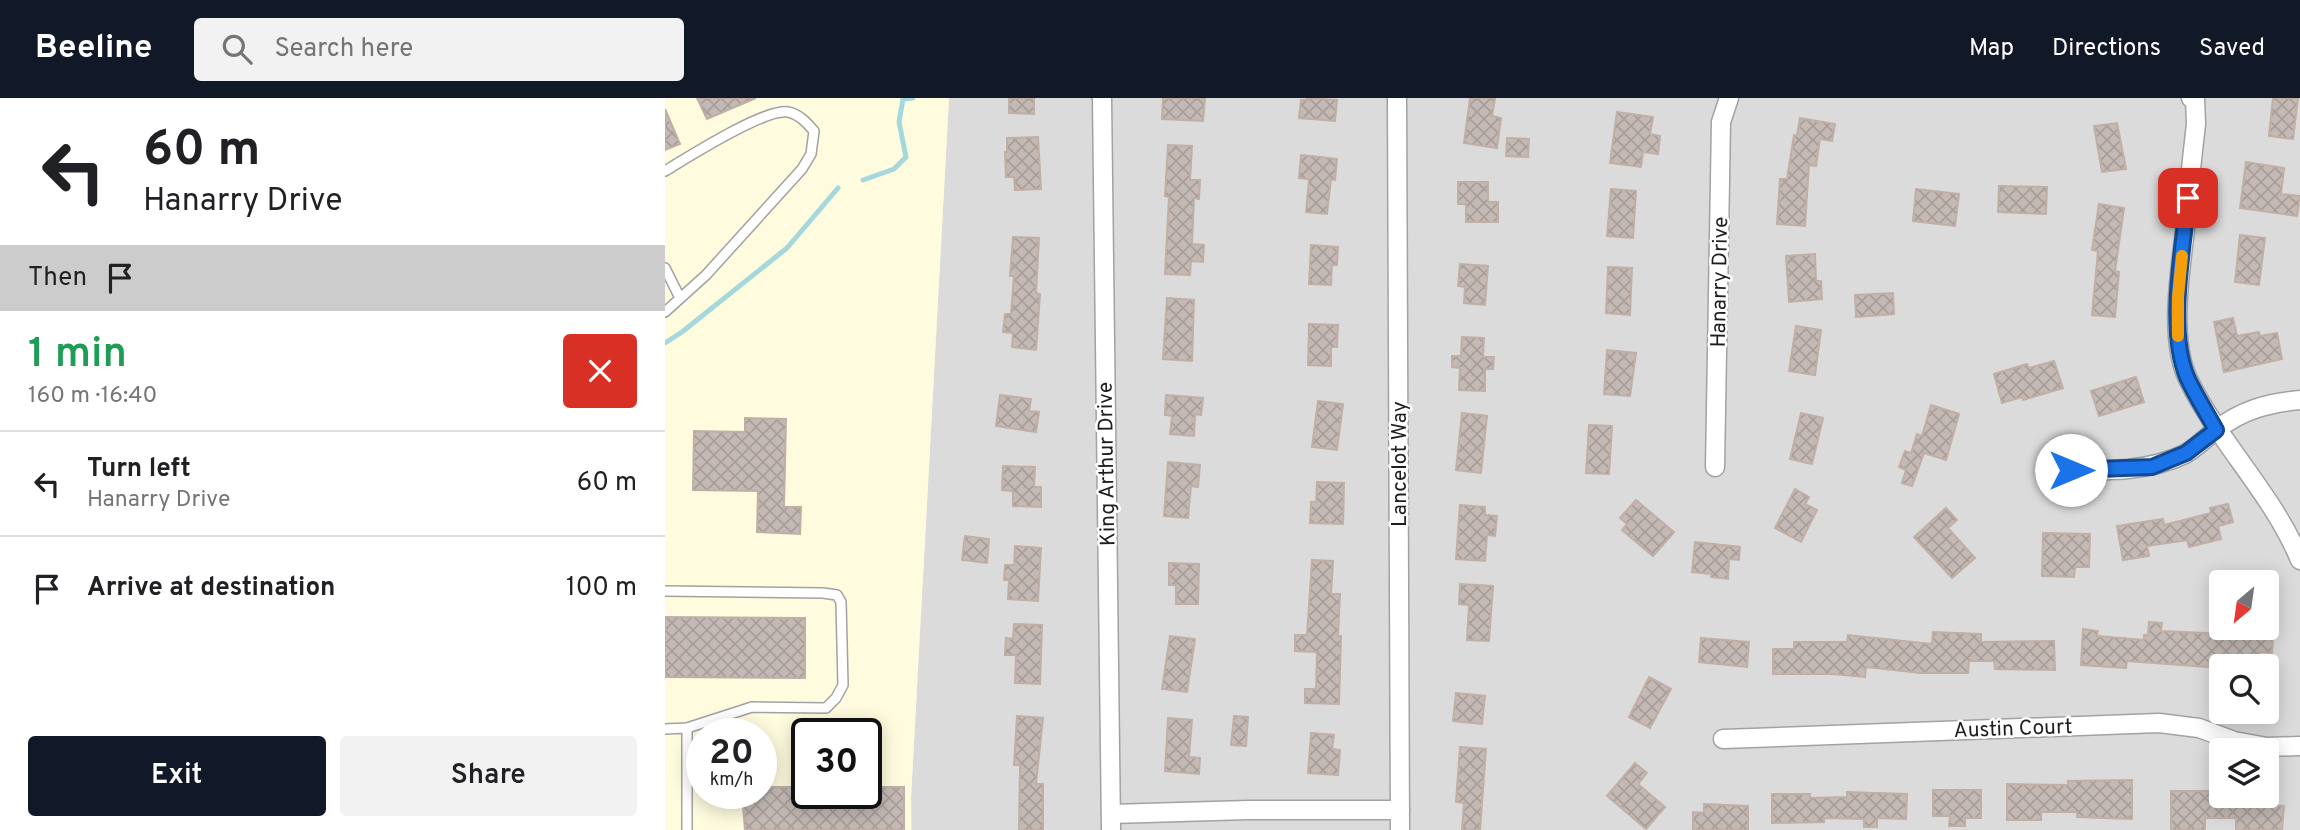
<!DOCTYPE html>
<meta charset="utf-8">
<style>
:root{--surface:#fff;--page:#f2f2f2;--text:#202124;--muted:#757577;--line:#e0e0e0;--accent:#111827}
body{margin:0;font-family:Overpass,sans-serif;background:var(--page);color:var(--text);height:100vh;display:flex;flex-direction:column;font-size:26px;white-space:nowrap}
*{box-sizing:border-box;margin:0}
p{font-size:23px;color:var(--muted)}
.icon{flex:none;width:38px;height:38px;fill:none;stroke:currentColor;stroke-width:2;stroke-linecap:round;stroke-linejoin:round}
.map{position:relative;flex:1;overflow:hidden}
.panel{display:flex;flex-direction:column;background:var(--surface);width:665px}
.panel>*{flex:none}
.top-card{background:#fff;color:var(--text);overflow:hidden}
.needle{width:46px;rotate:209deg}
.buttons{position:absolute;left:1544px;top:472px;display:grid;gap:14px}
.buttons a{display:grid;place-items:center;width:70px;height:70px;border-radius:7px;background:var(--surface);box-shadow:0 4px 18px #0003;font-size:35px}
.speed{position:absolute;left:21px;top:620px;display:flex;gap:14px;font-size:35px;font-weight:700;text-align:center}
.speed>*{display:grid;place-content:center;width:91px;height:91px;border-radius:50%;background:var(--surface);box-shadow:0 4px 18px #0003;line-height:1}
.speed small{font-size:18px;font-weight:400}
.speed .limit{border:4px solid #111;border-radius:10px;background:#fff;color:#111}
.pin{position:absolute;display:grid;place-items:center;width:60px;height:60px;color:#fff;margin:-30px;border-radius:14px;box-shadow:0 4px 10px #0006}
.me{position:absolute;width:77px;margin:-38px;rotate:90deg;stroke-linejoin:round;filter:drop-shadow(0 0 5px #0008)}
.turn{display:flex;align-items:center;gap:24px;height:147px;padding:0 28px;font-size:32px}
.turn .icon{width:91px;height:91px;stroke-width:2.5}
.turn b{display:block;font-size:49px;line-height:60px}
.then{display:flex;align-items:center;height:66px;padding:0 28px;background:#0003;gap:14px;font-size:26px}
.round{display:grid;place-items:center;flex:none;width:74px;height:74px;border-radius:7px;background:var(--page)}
.summary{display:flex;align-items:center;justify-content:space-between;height:119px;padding:0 28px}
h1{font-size:42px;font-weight:600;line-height:52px;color:#1e9e55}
.button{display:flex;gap:14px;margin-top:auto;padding:14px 28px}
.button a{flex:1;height:80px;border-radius:7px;background:var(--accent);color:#fff;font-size:28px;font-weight:600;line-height:80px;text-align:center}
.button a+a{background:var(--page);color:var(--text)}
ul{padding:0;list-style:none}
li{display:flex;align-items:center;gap:21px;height:105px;padding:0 28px;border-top:2px solid var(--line)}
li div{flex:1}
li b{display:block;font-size:26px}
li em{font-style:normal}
header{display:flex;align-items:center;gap:42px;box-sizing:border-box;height:98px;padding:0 35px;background:var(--accent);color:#fff}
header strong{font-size:33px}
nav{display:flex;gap:38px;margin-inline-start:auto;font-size:24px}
.search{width:490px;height:63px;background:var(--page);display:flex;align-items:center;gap:18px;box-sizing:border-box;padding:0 24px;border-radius:7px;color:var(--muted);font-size:26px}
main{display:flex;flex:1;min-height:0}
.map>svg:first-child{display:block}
</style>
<header>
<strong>Beeline</strong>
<div class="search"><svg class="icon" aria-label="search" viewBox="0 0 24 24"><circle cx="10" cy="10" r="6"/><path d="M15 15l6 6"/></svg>Search here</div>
<nav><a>Map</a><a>Directions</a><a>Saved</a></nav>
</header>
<main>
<section class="panel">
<div class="top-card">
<div class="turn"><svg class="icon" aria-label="left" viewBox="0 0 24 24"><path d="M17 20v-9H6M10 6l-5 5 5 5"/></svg><div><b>60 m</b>Hanarry Drive</div></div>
<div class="then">Then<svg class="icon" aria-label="arrive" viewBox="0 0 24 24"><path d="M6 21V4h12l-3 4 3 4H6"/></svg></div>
</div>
<div class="summary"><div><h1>1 min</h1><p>160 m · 16:40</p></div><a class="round" style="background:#d93025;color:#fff"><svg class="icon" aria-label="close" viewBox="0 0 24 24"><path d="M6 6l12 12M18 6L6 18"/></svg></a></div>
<ul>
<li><svg class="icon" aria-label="left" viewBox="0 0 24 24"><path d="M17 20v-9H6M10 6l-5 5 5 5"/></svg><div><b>Turn left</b><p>Hanarry Drive</p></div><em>60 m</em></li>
<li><svg class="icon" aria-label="arrive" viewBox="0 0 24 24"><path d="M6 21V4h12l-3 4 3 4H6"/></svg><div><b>Arrive at destination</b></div><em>100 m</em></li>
</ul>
<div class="button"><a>Exit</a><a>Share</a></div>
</section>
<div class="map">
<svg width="1635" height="732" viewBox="0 0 1635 732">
<defs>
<pattern id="building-cross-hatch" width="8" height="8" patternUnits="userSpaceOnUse" patternTransform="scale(1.75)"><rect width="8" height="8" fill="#c4b9b4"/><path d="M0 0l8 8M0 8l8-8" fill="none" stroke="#a89f9a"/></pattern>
</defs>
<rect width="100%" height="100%" fill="#efeae4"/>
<path fill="#dcdbdb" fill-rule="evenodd" d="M284 0H1635V732H247L246 700ZM1556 485H1601V530H1556ZM1556 569H1601V614H1556ZM1556 653H1601V698H1556Z"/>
<path fill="#fffbde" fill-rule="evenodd" d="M0 0H284L246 700V732H0ZM37 635H96V695H37ZM142 635H201V695H142Z"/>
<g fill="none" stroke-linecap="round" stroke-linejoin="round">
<g stroke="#a4d8dd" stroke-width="5">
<path d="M198 82 229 71 241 59 234 24 238 1 248 0"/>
<path d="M0 245 17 234 122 150 173 90"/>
</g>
</g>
<g fill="url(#building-cross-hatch)" stroke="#c1afa6" stroke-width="2">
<path d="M32 0H91L42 21Z"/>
<path d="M344 0H369V16L344 15Z"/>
<path d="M498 0H540L538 23 497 21Z"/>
<path d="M642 0 672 2 670 23 634 20 636 2H642Z"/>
<path d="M805 0H830L827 18 836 20 832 50 799 45Z"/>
<path d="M1608 0H1633L1628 41 1604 38Z"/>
<path d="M0 11 15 46 0 52Z"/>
<path d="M952 14 988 19 985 36 995 38 993 56 978 54 976 69 945 65Z"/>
<path d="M1135 20 1170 26 1167 43 1155 41 1151 68 1144 67 1140 128 1112 126 1115 81H1122L1129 37 1132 38Z"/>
<path d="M1452 25 1461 71 1437 74 1429 28Z"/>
<path d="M373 39 376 91 350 92 349 79H341L340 54H342V40Z"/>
<path d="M842 40 864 41 863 59 841 58Z"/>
<path d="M503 47 527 48 525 82H535L534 101 529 100 527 146 539 147 538 164 526 163 525 177 500 176 504 99 500 98Z"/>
<path d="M636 57 672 61 670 82 666 81 662 116 641 114 644 81 634 80Z"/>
<path d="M1581 64 1619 70 1616 96 1635 98 1632 118 1575 110Z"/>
<path d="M793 84H823V104H833V124H801V106H793Z"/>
<path d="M1334 88 1382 89 1381 116 1333 114Z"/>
<path d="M946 91 971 93 968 140 942 138Z"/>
<path d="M1251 91 1294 96 1290 128 1248 123Z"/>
<path d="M1434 106 1459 110 1450 173 1454 174 1450 219 1427 217 1433 153 1427 152Z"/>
<path d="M1575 137 1600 140 1594 187 1570 184Z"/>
<path d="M348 139 374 140 371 195 375 196 371 252 347 249 348 235 338 234 340 216H346L349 178H345Z"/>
<path d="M646 147 673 149 672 167H667L666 187 644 186Z"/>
<path d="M1150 156 1151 183H1156L1157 201 1124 204 1121 158Z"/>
<path d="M795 166 823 168 820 207 799 205 800 189 793 188Z"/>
<path d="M943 169 967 170 965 217 941 215Z"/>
<path d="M1228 195 1229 216 1191 219 1190 197Z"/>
<path d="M502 200 529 202 527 263 498 261Z"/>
<path d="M1568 220 1572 238 1594 234 1595 238 1612 235 1617 261 1559 274 1549 224Z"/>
<path d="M644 226 673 227 672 249H666V268L643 267Z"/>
<path d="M1131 228 1156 232 1150 277 1124 273Z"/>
<path d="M797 239 819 240 818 259H829L828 271H820V293L794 292 795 270 787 269V258H796Z"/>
<path d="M942 252 971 255 965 298 939 296Z"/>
<path d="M1389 263 1398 290 1358 302 1357 299 1337 305 1329 276 1362 266 1364 270Z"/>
<path d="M1471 279 1479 304 1434 318 1426 293Z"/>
<path d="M335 297 366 301 364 313 374 314 371 334 331 328Z"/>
<path d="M501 297 538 300 536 317 530 316 529 338 505 336 507 318 500 317Z"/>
<path d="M653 303 678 306 672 352 647 349Z"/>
<path d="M1266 307 1294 316 1281 362 1259 355 1247 388 1237 385 1241 372 1234 369 1240 353 1246 355 1252 336 1257 338Z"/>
<path d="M797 315 822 318 816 375 791 372Z"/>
<path d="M1136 315 1158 320 1147 366 1125 361Z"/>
<path d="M80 320 121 321 119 409H136L135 436 92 434 93 393 28 392 29 333 80 334Z"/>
<path d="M924 327 947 328 944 376 921 375Z"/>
<path d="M503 364 535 367 533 389 526 388 523 420 499 418Z"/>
<path d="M338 368 370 369 369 389H376V409L348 408V393L337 392Z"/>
<path d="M652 384 679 385 678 426 645 425 646 404H651Z"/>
<path d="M1130 391 1144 399 1140 406 1152 412 1136 444 1110 430Z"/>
<path d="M971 402 1009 434 988 458 957 432 962 426 955 420Z"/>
<path d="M1563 406 1568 424 1553 428 1556 441 1524 449 1522 442 1482 448 1484 458 1458 462 1452 428 1498 421 1499 427 1546 415 1545 410Z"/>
<path d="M795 407 820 409V417L832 418 830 438 822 437 820 463 791 461Z"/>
<path d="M1281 410 1292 422 1283 430 1310 460 1287 480 1249 439Z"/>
<path d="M1378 435 1425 436 1424 469H1410L1409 479 1377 478Z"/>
<path d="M300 438 324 441 322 465 297 462Z"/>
<path d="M1030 444 1075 449 1074 462 1064 461 1063 481 1046 479 1047 476 1027 474Z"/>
<path d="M350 448 376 450 373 503 343 501 344 482H339L340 467H349Z"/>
<path d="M647 462 668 463 666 496H675L673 538H676L674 606 640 605V591H651L652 554 630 553V537H642Z"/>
<path d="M504 465 534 466 533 506H511V487H504Z"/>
<path d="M795 486 828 488 824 543 802 542 804 507 794 506Z"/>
<path d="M0 519 140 520V580L0 579Z"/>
<path d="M1484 524 1497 525 1496 533 1608 538 1607 555 1594 554 1593 569 1556 570 1462 563 1461 570 1416 567 1418 531 1433 533 1432 538 1479 542V537H1483Z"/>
<path d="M349 526 377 527 375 586 350 585 351 557H340L341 540 348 541Z"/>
<path d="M1268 534 1316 536V544L1389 543 1390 572 1330 571 1329 563H1304L1303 575H1256L1201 569 1200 579 1167 576H1108V551H1129V544H1182L1183 537 1267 546Z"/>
<path d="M505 538 530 541 522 594 497 591Z"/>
<path d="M1036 540 1084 544 1082 569 1034 564Z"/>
<path d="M984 579 1006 591 985 630 964 619Z"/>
<path d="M791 595 820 598 817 626 788 623Z"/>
<path d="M352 618 378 620 371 686H378V732H354L355 667H349Z"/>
<path d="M569 618 583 619 581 648 566 647Z"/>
<path d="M503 620 527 622 524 659 535 660 534 676 500 673Z"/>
<path d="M646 635 669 637 667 651 675 652 673 677 643 675Z"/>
<path d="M795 649 821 651 815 732H797L799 705 791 704Z"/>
<path d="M970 665 982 675 973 686 1000 709 981 731 942 698Z"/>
<path d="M1467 682V721L1412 719V714H1376V722H1342V686L1403 687V683Z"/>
<path d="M96 689H142V695H201V689H239V732H80L78 708H80V695H96Z"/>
<path d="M1268 692H1316V720H1300V728H1284L1285 718H1268Z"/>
<path d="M1506 693H1554V705L1619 708 1617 732H1571V720H1540V732H1506Z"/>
<path d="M1182 694 1242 696 1241 721 1212 720V729H1199V721L1159 720V724L1107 725V696H1145V700L1182 699Z"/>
<path d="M1039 706 1083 708V732H1028V714L1039 715Z"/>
</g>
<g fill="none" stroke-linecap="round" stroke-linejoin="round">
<defs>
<g id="lane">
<path d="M0 73C23 59 100 10 123 14 134 16 142 25 149 33L146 56 137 71 41 177 0 214"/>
<path d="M0 170 15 200"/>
<path d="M0 493 158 495 172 497 176 504 178 587 171 600 161 610 87 609 22 630"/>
<path d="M0 631 22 630V732"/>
</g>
<g id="street">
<path d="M437 0 446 732"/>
<path d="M732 0 735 732"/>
<path d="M1526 0 1530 1 1531 26C1527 61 1523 97 1520 132 1515 175 1504 241 1523 281 1554 345 1608 396 1635 462"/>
<path d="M1050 369 1056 24 1064 0"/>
<path d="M1381 372C1427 372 1477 377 1520 356 1531 350 1540 340 1550 333 1576 312 1603 305 1635 302"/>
<path d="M1058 641 1494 625 1534 630 1569 643 1602 649 1635 648"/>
<path d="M446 716 583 712H735"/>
</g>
</defs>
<use href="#lane" stroke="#a2a2a2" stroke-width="12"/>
<use href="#street" stroke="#a2a2a2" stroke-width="21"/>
<use href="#lane" stroke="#fff" stroke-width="9"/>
<use href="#street" stroke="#fff" stroke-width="18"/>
</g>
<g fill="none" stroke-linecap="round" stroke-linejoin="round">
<defs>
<path id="route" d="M1406 372 1487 369 1521 355 1551 332C1542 315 1530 297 1522 279 1502 230 1518 152 1523 100"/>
</defs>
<use href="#route" stroke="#114b97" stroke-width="18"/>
<use href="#route" stroke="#1a73e8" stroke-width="12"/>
<path stroke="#f59e0b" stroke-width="12" d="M1513 238V199L1517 158"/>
</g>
<g text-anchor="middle" stroke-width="5" stroke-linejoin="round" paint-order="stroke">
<g font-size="21" fill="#1e1e1e" stroke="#fff">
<text transform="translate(1054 184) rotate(-89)" y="7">Hanarry Drive</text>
<text transform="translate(441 366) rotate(-91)" y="7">King Arthur Drive</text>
<text transform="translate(734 366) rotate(-90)" y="7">Lancelot Way</text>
<text transform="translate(1348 630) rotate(-2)" y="7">Austin Court</text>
</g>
</g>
</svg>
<div class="buttons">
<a><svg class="needle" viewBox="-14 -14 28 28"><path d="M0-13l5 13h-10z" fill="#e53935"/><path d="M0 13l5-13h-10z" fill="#757577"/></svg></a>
<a><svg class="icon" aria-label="search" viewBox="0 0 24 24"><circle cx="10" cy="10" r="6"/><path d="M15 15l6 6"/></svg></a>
<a><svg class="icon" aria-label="layers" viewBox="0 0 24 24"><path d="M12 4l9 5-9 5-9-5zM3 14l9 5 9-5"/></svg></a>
</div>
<div class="speed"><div>20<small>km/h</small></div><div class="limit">30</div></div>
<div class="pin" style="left:1523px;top:100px;background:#d93025"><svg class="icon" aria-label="arrive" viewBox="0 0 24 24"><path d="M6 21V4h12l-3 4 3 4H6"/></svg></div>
<svg class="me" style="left:1406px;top:372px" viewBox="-20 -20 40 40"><circle r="19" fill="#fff"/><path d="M0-13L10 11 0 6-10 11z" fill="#1a73e8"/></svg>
</div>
</main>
